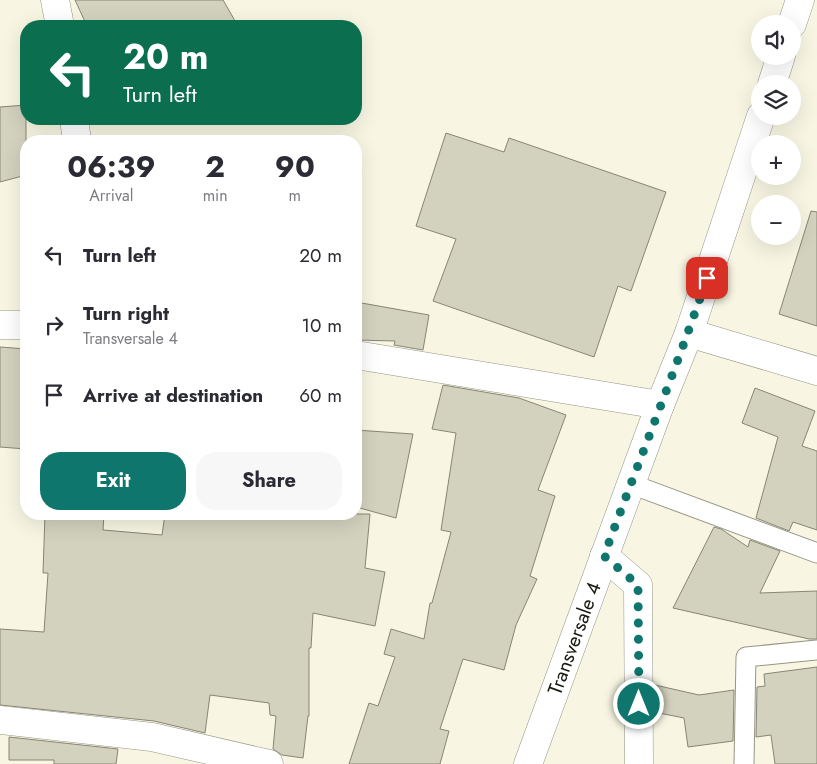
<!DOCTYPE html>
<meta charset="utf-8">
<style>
:root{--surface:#fff;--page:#f7f7f7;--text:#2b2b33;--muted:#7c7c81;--accent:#0f766e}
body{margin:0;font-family:Jost,sans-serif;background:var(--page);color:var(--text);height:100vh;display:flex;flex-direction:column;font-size:19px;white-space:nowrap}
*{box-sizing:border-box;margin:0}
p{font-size:16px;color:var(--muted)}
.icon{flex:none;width:28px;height:28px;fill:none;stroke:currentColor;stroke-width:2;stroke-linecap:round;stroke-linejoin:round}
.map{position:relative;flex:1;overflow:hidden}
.side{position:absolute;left:20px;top:135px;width:342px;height:385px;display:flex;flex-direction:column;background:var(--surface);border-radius:20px;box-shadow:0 5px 20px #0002}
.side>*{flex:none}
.top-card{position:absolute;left:20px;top:20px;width:342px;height:105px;border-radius:20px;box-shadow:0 5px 20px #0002;background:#0b6e4f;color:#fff;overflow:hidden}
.fabs{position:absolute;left:751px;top:15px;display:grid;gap:10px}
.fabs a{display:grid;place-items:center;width:50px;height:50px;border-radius:50%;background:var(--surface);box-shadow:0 5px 20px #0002;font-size:25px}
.pin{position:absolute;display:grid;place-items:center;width:42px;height:42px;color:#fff;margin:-21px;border-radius:10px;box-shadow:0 2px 8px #0006}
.me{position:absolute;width:55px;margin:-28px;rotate:0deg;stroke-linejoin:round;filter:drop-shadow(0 0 4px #0008)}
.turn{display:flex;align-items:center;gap:18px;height:105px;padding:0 20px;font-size:22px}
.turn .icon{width:65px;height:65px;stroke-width:2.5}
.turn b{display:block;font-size:35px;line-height:42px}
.eta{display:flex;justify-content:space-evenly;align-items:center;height:85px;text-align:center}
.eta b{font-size:30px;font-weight:700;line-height:35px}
.cta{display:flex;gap:10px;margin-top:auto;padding:10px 20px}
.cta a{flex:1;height:58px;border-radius:20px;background:var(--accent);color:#fff;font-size:20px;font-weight:700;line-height:58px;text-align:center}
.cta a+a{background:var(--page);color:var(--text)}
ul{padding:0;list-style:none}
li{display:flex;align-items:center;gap:15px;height:70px;padding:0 20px}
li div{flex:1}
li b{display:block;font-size:19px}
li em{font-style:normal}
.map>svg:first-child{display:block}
</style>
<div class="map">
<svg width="817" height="764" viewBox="0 0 817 764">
<rect width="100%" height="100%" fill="#f8f6e3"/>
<g fill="#d3d2bf" stroke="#878575">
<path d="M75 0H223L238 26H87Z"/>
<path d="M26 105V175L0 182V107Z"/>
<path d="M446 133 504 152 509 138 666 192 631 291 618 286 594 357 433 301 456 239 416 226Z"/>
<path d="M811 211 817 212V326L779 314Z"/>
<path d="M356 302 429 315 423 350 394 345 395 341 356 340Z"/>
<path d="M0 347 26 349V449L0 447Z"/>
<path d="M443 385 519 398 566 415 538 490 555 496 530 576 537 579 516 625 504 670 463 659 440 729 449 731 440 764H349L369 703 378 706 395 657 384 654 391 629 424 639 430 603H432L451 532 441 530 456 433 432 429Z"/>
<path d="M755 388 815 411 802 446 817 451V530L793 522 789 531 756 518 778 437 742 423Z"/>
<path d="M356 430 413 434 396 518 356 507Z"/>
<path d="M45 514H104L103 530 162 535 165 514H370L365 568 385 572 375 626 313 613 311 648H309V716H308L303 758 282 755 273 749 276 716 270 715 269 703 210 695 205 733 154 721 0 705V629L44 632 48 573H43Z"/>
<path d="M714 527 721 529 748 547 750 540 780 551 760 593 817 591V639H809L673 608Z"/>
<path d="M817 667V764H775L771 735 756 737 757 687 765 686 764 674Z"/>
<path d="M655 685 699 695 734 690 733 741 688 747 684 718 654 712Z"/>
<path d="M9 737 118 749 116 764H54V760H9Z"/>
</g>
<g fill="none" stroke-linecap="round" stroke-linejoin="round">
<defs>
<g id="lane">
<path d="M631 484 817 553"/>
<path d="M744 764 746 657 817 650"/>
</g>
<g id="street">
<path d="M55 0 60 26"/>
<path d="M74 119 77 141"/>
<path d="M0 325H26"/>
<path d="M689 333 817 371"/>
<path d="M356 355 660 405"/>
<path d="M604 556 638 585 639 764"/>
<path d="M0 720 152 737 269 764"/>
</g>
<g id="secondary">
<path d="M792 24 800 0"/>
<path d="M772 84 781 56"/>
<path id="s1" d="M528 764 660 405 689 333 761 116"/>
</g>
</defs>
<use href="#lane" stroke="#969584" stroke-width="21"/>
<use href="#street" stroke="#969584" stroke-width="29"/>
<use href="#secondary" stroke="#969584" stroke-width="29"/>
<use href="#lane" stroke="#fff" stroke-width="19"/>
<use href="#street" stroke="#fff" stroke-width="28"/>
<use href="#secondary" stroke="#fff" stroke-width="28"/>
</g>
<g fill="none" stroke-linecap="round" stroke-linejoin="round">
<path stroke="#0f766e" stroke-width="9" stroke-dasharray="0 16.2" d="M639 704 638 585 604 556C638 463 675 372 707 278"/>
</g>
<g text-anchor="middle" stroke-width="4.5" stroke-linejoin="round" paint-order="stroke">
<g font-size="20" fill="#1a1a13" stroke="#fff">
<text dy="7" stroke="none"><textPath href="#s1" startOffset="134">Transversale 4</textPath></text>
</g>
</g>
</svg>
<div class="fabs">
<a><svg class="icon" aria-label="sound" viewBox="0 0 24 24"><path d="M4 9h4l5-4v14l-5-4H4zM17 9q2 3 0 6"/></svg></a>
<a><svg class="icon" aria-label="layers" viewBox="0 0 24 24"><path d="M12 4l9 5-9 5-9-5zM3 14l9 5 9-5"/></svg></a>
<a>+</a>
<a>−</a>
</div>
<div class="pin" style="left:707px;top:278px;background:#d93025"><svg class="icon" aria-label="arrive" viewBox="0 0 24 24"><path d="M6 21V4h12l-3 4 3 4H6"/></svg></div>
<svg class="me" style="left:639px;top:704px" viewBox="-20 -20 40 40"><circle r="17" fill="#0f766e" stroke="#fff" stroke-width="3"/><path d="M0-11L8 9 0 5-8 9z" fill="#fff"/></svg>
<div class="top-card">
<div class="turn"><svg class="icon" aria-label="left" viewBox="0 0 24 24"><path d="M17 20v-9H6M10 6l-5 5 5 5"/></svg><div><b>20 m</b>Turn left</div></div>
</div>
<section class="side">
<div class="eta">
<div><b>06:39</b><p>Arrival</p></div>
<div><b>2</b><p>min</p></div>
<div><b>90</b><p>m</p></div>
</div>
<ul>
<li><svg class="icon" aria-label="left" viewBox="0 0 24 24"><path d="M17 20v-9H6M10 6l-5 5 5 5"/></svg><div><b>Turn left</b></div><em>20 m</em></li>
<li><svg class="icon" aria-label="right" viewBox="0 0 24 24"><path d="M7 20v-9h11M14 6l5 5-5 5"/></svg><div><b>Turn right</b><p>Transversale 4</p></div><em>10 m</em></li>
<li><svg class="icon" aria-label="arrive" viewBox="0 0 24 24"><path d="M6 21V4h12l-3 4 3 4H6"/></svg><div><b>Arrive at destination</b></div><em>60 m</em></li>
</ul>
<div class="cta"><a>Exit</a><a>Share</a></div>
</section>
</div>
